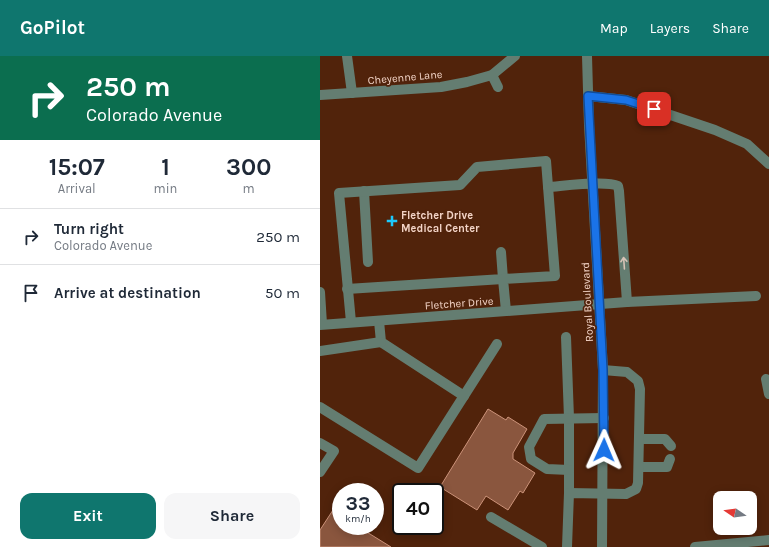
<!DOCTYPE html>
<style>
:root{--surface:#fff;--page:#f6f6f7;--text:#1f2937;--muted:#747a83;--line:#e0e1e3;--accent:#0f766e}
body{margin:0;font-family:Karla,sans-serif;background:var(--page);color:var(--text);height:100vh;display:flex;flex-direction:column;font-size:15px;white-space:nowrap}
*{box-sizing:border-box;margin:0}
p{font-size:13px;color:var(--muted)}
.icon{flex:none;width:22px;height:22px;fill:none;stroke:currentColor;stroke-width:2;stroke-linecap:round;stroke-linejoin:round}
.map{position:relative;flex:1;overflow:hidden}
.details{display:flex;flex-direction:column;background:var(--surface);width:320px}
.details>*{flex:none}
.banner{background:#0b6e4f;color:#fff;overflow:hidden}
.needle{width:26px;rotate:283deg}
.tools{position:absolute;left:393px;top:435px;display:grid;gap:8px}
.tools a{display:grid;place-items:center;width:44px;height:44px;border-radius:8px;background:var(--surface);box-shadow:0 2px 10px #0003;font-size:20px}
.speed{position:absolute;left:12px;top:427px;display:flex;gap:8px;font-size:20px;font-weight:700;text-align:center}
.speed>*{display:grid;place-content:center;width:52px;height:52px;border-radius:50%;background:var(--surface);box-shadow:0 2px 10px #0003;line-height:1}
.speed small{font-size:10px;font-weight:400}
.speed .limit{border:2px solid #111;border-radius:6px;background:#fff;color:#111}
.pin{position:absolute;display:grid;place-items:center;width:34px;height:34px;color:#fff;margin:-17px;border-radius:8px;box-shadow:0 2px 6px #0006}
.me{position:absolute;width:44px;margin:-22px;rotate:1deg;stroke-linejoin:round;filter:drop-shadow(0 0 3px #0008)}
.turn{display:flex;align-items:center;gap:14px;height:84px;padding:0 20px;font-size:18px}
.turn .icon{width:52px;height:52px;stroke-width:2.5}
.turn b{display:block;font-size:28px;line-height:34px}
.eta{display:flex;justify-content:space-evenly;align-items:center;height:68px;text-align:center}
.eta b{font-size:24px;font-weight:700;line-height:28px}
.button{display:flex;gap:8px;margin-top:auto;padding:8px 20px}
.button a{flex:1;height:46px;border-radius:12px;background:var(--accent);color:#fff;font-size:16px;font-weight:700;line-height:46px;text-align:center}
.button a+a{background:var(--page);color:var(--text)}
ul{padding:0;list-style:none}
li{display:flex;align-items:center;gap:12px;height:56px;padding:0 20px;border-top:1px solid var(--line)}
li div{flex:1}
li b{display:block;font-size:15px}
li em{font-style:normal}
header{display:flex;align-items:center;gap:24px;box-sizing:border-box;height:56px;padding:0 20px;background:var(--accent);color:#fff}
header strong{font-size:19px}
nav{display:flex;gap:22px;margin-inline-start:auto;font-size:14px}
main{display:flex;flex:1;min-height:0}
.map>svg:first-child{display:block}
</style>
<header>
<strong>GoPilot</strong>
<nav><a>Map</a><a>Layers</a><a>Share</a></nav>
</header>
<main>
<section class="details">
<div class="banner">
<div class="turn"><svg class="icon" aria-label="right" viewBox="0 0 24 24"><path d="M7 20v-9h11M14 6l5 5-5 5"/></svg><div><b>250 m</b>Colorado Avenue</div></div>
</div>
<div class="eta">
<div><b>15:07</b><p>Arrival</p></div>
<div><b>1</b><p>min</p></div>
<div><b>300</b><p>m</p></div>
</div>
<ul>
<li><svg class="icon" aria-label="right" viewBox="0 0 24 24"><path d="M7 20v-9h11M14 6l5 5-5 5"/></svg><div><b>Turn right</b><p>Colorado Avenue</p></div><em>250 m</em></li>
<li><svg class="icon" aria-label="arrive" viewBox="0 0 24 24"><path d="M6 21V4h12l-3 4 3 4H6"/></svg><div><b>Arrive at destination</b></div><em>50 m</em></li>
</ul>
<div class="button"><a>Exit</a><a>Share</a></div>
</section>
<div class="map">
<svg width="449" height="491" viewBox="0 0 449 491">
<rect width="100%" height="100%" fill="#51230b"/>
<g fill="#8a563e" stroke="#cc937a">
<path d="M168 353 186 364 188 361 207 373 193 397V403L215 417 203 437 200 435 188 454 166 440 157 454 120 431Z"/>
<path d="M13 454 21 460V470H37L71 491H0V474Z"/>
</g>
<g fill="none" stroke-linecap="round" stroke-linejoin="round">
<g stroke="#647d71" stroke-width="10">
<path d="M27 0 32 37"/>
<path d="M267 0 269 69 283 314 282 491"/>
<path d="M172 19 178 31"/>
<path d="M0 39 121 31 147 26 172 19 195 0"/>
<path d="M268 40 306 44 395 74 427 88 449 108"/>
<path d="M228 131C243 130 286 124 298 130L299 135 307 246"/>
<path d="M44 135 48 206"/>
<path d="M27 233 183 223 181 196"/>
<path d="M0 236 2 268"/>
<path d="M59 265 61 286 144 340"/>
<path d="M31 266 19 137 140 129 157 111 226 105 235 220 183 223 186 255"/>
<path d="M0 269 307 246 436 240"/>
<path d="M246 281 249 362V437"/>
<path d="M0 295 61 286"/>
<path d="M446 323 449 338"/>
<path d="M0 351 98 412 177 288"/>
<path d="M319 383H345L351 390"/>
<path d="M0 387 14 395 0 416"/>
<path d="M319 411H347L350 403"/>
<path d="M249 414 227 413 211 403 209 391 224 363 284 362"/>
<path d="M171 461 222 491"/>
<path d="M247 491 249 437 306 438 316 433 318 427 320 333 318 325 307 316 283 314"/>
<path d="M375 491 449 484"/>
</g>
</g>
<defs><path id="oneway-shaft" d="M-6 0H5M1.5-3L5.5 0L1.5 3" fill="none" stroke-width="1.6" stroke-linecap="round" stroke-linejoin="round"/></defs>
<use stroke="#d6c3b6" href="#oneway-shaft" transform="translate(304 207) rotate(-94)"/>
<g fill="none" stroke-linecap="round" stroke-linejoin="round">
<defs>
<path id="route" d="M284 394 283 314 268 40 306 44 334 53"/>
</defs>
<use href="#route" stroke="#114b97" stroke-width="10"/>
<use href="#route" stroke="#1a73e8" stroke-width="7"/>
</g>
<path fill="#1dc9fc" stroke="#51230b" stroke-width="1.5" d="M70 159h4v4h4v4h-4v4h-4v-4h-4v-4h4z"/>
<g text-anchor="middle" stroke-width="3.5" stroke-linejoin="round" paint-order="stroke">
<g font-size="11" fill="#f3d4c7" stroke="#51230b">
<text transform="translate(85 21) rotate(-5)" y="4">Cheyenne Lane</text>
<text transform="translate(267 246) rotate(-93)" y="4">Royal Boulevard</text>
<text transform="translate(139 247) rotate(-4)" y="4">Fletcher Drive</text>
</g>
<g font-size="11" font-weight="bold" fill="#f3d4c7" stroke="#51230b" text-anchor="start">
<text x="81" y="163">Fletcher Drive<tspan x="81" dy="13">Medical Center</tspan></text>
</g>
</g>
</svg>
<div class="tools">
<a><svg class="needle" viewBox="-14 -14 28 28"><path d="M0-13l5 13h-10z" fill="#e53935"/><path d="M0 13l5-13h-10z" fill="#747a83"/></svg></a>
</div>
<div class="speed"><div>33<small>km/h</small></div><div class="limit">40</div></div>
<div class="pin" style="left:334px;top:53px;background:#d93025"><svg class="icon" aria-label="arrive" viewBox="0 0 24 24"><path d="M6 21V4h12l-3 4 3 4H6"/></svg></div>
<svg class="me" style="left:284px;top:394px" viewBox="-20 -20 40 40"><path d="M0-17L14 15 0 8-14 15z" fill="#1a73e8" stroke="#fff" stroke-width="4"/></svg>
</div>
</main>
